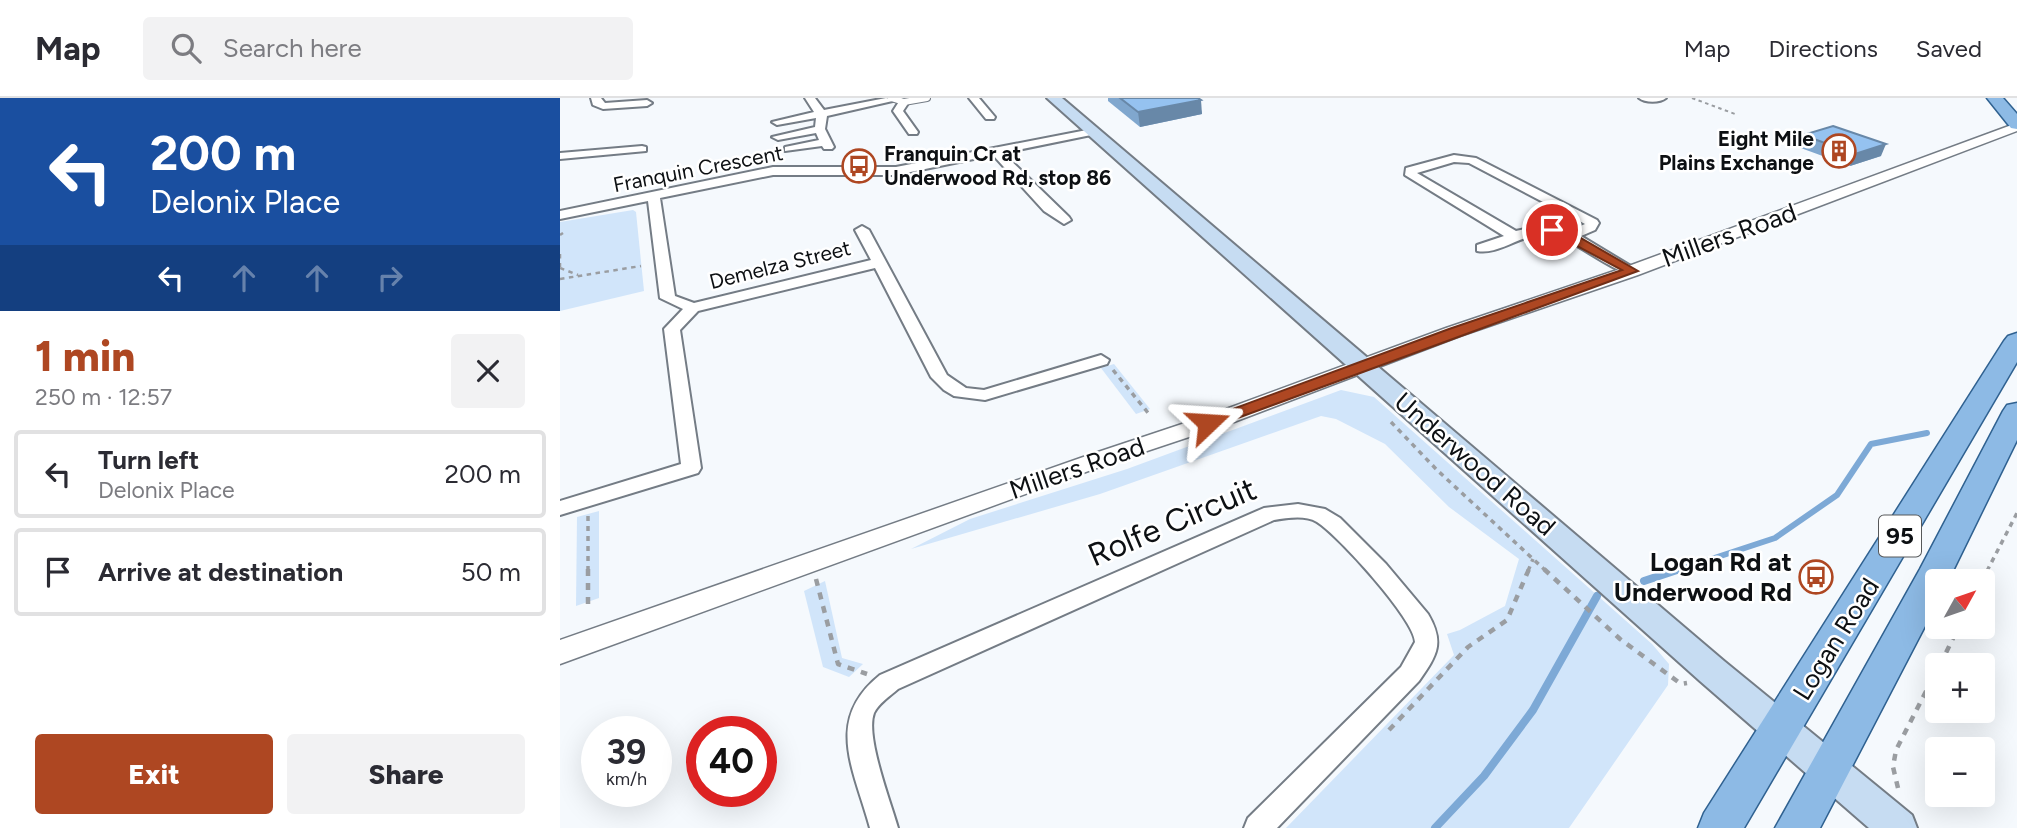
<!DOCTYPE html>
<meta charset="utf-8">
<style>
:root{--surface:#fff;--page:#f2f2f3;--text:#2b2b33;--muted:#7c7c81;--line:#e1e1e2;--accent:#ae4722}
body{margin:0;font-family:Figtree,sans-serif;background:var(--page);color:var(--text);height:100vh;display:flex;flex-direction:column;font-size:26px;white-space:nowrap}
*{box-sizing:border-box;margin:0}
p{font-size:23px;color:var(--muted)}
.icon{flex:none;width:38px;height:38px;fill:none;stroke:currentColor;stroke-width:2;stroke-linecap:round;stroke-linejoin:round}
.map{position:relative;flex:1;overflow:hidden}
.panel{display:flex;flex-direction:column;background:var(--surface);width:560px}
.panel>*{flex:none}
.top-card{background:#1a4fa0;color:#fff;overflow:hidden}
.needle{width:46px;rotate:50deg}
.tools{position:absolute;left:1365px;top:471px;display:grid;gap:14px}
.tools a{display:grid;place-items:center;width:70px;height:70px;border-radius:7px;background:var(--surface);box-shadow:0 7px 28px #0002;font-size:35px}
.speed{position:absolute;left:21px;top:618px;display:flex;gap:14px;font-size:35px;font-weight:700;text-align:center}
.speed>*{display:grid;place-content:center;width:91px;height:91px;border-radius:50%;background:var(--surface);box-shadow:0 7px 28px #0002;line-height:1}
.speed small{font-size:18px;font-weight:400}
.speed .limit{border:10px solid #d22;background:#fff;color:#111}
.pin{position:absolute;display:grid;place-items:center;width:60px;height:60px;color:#fff;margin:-30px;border:4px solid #fff;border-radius:50%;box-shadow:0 2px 7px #0007}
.me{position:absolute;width:77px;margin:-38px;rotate:70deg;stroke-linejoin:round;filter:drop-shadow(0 0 5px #0008)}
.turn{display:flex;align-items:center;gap:24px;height:147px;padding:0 35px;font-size:32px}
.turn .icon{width:91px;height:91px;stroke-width:2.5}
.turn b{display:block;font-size:49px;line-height:60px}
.lanes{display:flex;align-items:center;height:66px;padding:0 35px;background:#0003;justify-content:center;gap:35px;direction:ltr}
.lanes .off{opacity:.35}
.round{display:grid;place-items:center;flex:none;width:74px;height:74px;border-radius:7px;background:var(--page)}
.overview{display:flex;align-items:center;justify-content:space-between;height:119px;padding:0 35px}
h1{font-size:42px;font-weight:800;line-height:52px;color:var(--accent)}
.button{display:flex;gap:14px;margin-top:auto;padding:14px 35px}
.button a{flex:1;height:80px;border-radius:7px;background:var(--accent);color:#fff;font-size:28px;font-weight:800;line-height:80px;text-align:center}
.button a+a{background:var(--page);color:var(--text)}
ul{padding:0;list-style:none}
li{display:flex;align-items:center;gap:21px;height:88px;margin:0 14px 10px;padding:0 21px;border:4px solid var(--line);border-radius:7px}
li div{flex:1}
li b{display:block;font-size:26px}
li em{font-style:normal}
header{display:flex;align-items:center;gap:42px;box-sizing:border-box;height:98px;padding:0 35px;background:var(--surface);border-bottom:2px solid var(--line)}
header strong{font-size:33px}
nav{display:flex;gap:38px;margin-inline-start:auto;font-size:24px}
.search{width:490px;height:63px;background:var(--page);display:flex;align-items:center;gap:18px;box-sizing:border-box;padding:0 24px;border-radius:7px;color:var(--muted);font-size:26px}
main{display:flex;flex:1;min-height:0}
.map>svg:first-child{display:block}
</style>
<header>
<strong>Map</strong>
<div class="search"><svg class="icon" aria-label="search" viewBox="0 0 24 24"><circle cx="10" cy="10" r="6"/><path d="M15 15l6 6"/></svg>Search here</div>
<nav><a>Map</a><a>Directions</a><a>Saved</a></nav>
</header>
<main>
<section class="panel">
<div class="top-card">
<div class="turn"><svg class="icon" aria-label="left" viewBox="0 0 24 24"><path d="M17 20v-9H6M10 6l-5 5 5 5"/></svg><div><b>200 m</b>Delonix Place</div></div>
<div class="lanes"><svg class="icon" aria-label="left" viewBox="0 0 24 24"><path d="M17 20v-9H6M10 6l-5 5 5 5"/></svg><svg class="icon off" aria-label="ahead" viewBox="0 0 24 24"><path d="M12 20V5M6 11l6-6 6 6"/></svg><svg class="icon off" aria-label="ahead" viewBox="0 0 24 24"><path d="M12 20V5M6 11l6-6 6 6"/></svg><svg class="icon off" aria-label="right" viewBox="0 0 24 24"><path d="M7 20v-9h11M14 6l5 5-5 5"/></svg></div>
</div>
<div class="overview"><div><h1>1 min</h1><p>250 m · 12:57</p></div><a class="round"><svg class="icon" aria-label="close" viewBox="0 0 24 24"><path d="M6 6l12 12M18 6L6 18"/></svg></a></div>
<ul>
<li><svg class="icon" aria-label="left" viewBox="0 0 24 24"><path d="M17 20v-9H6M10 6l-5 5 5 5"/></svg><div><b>Turn left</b><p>Delonix Place</p></div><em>200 m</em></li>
<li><svg class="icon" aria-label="arrive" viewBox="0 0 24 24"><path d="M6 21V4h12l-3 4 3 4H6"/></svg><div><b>Arrive at destination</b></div><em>50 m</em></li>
</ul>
<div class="button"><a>Exit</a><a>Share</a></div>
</section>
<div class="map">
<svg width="1457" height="730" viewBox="0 0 1457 730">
<rect width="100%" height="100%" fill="#f5f9fd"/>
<g fill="#d1e5fa">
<path d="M73 112 76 114 84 193 0 213V124Z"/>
<path d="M554 266 590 311 576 316 541 270Z"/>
<path d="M781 292 814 299 1092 546 1109 566 1108 587 1009 730H726L894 557 887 536 900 532 945 508 959 461 889 409 825 346 776 321 761 318 540 396 351 451 410 421 567 371Z"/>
<path d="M39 413V500L16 508 17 419Z"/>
<path d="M265 483 282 560 303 566 289 579 263 569 244 493Z"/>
</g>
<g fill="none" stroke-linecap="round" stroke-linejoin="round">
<path stroke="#7da9d6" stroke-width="6" d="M1115 473 1215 440 1277 397 1311 346 1367 335"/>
<g stroke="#7da9d6" stroke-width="8">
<path d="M1084 483 1120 471"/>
<path d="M875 730 924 678 973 612 1037 498"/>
</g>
<defs>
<path id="service" d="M331 0 344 4 367 0"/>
<g id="minor">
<path d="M31 0H41L45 5 87 2 92 5 87 8 43 11 33 7Z"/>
<path d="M245 0H255L264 12 326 0 337 2 267 18 265 31 274 49 272 51H264L262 48 225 53V49L259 42 256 35 218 42 212 39 255 29 256 20 217 27 212 24 254 14Z"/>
<path d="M409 0H419L435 19 434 21H426Z"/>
<path d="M1079 0H1106C1100 5 1085 5 1079 0Z"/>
<path d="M340 2 349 4 343 13 358 34 357 36H349L333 13Z"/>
<path d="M532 31 537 34 536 36 443 55 509 119 511 122 504 126 484 113 433 57 336 77H213L100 100 115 198 134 205 311 162 295 132 302 128 309 132 387 277 406 290 424 292 541 257 549 262 547 266 425 302 394 298 384 292 371 279 315 170 138 213 120 232 141 370 138 375 0 417V403L121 366 104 231 123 211 100 200 88 103 0 121V113L213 69H336Z"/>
<path d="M82 48 86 49V53L0 61V55Z"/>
<path d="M894 57 916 60 1037 122 1039 125 1035 132 1021 138 1079 173 1077 176C1060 180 1016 143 995 137 967 130 941 158 917 153V147L944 138 845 77 846 70ZM894 64 909 65 1025 126 1009 133 979 128 956 133 857 75Z"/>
<path d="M738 406 765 411 780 420 826 466 868 516C885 545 877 557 859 583L717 730H684L688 720 841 569 855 544C855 522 778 437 757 424 745 417 728 420 714 422L338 591C330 598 318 606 314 615 305 638 331 705 338 730H310C294 671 264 622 320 577L704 410Z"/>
</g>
<path id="tertiary" d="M1457 25V33L1078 177 900 238 674 324 545 367 0 566V542L529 357 658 314 886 230 1066 169Z"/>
<path id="secondary" d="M487 0H502L1164 563 1352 717 1357 730H1309L1140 583Z"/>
<g id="primary">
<path d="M1427 0H1443L1457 16V31L1451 30Z"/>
<path d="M1457 235V264L1184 730H1138L1144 715 1444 243 1448 238Z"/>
<path d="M1457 305V342L1388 483H1377V505L1260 730H1215L1360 471 1443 313 1447 307Z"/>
</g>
</defs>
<use href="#service" stroke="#747c85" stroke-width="8"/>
<use href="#minor" stroke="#747c85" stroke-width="4"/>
<use href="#tertiary" stroke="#747c85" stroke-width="3"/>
<use href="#secondary" stroke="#747c85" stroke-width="4"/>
<use href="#primary" stroke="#2f6190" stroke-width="3"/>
<path stroke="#9a9da1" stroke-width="2" stroke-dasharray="3.5 3.5" stroke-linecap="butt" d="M1132 0 1175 16"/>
<g stroke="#9a9da1" stroke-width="2.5" stroke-dasharray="4.5 4.5" stroke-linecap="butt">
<path d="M0 137 3 135"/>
<path d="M0 156V169"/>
<path d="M0 170 18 177"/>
<path d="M0 181 81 168"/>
</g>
<g stroke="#9a9da1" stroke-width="3.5" stroke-dasharray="5 5" stroke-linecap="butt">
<path d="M553 272 589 316"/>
<path d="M831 324 877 372 986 473"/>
<path d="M28 418V473"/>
<path d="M968 473 973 461"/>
<path d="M1427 473 1457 415"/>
</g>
<g stroke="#9a9da1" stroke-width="4.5" stroke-dasharray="7 7" stroke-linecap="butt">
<path d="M28 471V508"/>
<path d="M984 471 1060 541 1121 586 1127 585"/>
<path d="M256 481 278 566 307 576"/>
<path d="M1422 483 1428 471"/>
<path d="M1380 567 1399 528"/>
<path d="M829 632 908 549 947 522 969 471"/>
<path d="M1338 690 1333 669 1336 652 1377 572"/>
</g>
<use href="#service" stroke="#fff" stroke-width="6"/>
<use href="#minor" fill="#fff" fill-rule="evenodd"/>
<use href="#tertiary" fill="#fff" fill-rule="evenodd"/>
<use href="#secondary" fill="#c6dcf2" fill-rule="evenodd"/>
<use href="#primary" fill="#8dbae5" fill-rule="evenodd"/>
</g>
<g fill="#80a7ce">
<path d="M548 0H638L642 16 580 29 548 3Z"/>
<path d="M1243 37 1321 58 1290 68 1238 49Z"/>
</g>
<g fill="#6888a8">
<path d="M641 2 642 16 580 29 578 14Z"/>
<path d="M1326 46 1321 58 1290 68 1295 56Z"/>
</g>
<g fill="#95c2f0" stroke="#6888a8" stroke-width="2">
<path d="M560 0H638L641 2 578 14Z"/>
<path d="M1273 28 1326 46 1295 56 1243 37Z"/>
</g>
<path fill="#ae4722" stroke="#712e16" stroke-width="2" d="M992 129 1012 135 1078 173 653 329 648 330 640 325 643 322 889 231 1062 172 987 132Z"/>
<defs>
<symbol id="building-ring" viewBox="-11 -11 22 22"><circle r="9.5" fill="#fff" stroke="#ae4722" stroke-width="1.5"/><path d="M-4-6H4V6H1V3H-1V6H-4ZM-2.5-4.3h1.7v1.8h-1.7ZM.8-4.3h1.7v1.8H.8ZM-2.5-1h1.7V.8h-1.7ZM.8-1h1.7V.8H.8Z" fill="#ae4722"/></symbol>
<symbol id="bus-ring" viewBox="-11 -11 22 22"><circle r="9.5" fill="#fff" stroke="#ae4722" stroke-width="1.5"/><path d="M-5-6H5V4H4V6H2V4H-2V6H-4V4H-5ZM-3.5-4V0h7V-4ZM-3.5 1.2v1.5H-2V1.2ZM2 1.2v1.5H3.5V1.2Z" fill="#ae4722"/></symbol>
</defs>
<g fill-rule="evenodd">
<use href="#building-ring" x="1260" y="34" width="38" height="38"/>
<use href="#bus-ring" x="280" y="49" width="38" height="38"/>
<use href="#bus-ring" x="1237" y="460" width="38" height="38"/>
</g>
<g text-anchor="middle" stroke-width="5" stroke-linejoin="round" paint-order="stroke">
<g font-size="21" font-weight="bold" fill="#0d1013" stroke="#fff" text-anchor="end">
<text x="1254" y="48">Eight Mile<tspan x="1254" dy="24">Plains Exchange</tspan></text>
<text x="324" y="63" text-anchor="start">Franquin Cr at<tspan x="324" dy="24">Underwood Rd, stop 86</tspan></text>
</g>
<g font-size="21" fill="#0d1013" stroke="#fff">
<text transform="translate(138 71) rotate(-11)" y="7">Franquin Crescent</text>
<text transform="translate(220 167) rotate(-14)" y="7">Demelza Street</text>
</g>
<rect fill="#fff" stroke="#56585a" stroke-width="2" x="1319" y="417.5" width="42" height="41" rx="5"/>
<g font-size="24" font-weight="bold" fill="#0d1013">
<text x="1340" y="446">95</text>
</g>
<g font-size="26" fill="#0d1013" stroke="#fff">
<text transform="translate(1169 137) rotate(-20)" y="9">Millers Road</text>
<text transform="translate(915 366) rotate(41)" y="9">Underwood Road</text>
<text transform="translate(517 370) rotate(-19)" y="9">Millers Road</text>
<text transform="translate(1276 541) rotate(-58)" y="9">Logan Road</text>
</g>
<g font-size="26" font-weight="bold" fill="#0d1013" stroke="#fff" text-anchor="end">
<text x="1232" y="473">Logan Rd at<tspan x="1232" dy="30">Underwood Rd</tspan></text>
</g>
<g font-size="32" fill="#0d1013" stroke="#fff">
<text transform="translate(612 424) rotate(-23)" y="11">Rolfe Circuit</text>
</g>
</g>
</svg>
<div class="tools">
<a><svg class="needle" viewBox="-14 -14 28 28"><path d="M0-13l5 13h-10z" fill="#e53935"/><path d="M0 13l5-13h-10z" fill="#7c7c81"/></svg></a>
<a>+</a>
<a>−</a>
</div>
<div class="speed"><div>39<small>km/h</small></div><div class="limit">40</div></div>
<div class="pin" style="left:992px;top:132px;background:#d93025"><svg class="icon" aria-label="arrive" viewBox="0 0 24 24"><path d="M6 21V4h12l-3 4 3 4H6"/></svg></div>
<svg class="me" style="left:648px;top:325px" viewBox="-20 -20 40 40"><path d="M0-17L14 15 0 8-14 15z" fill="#ae4722" stroke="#fff" stroke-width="4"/></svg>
</div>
</main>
